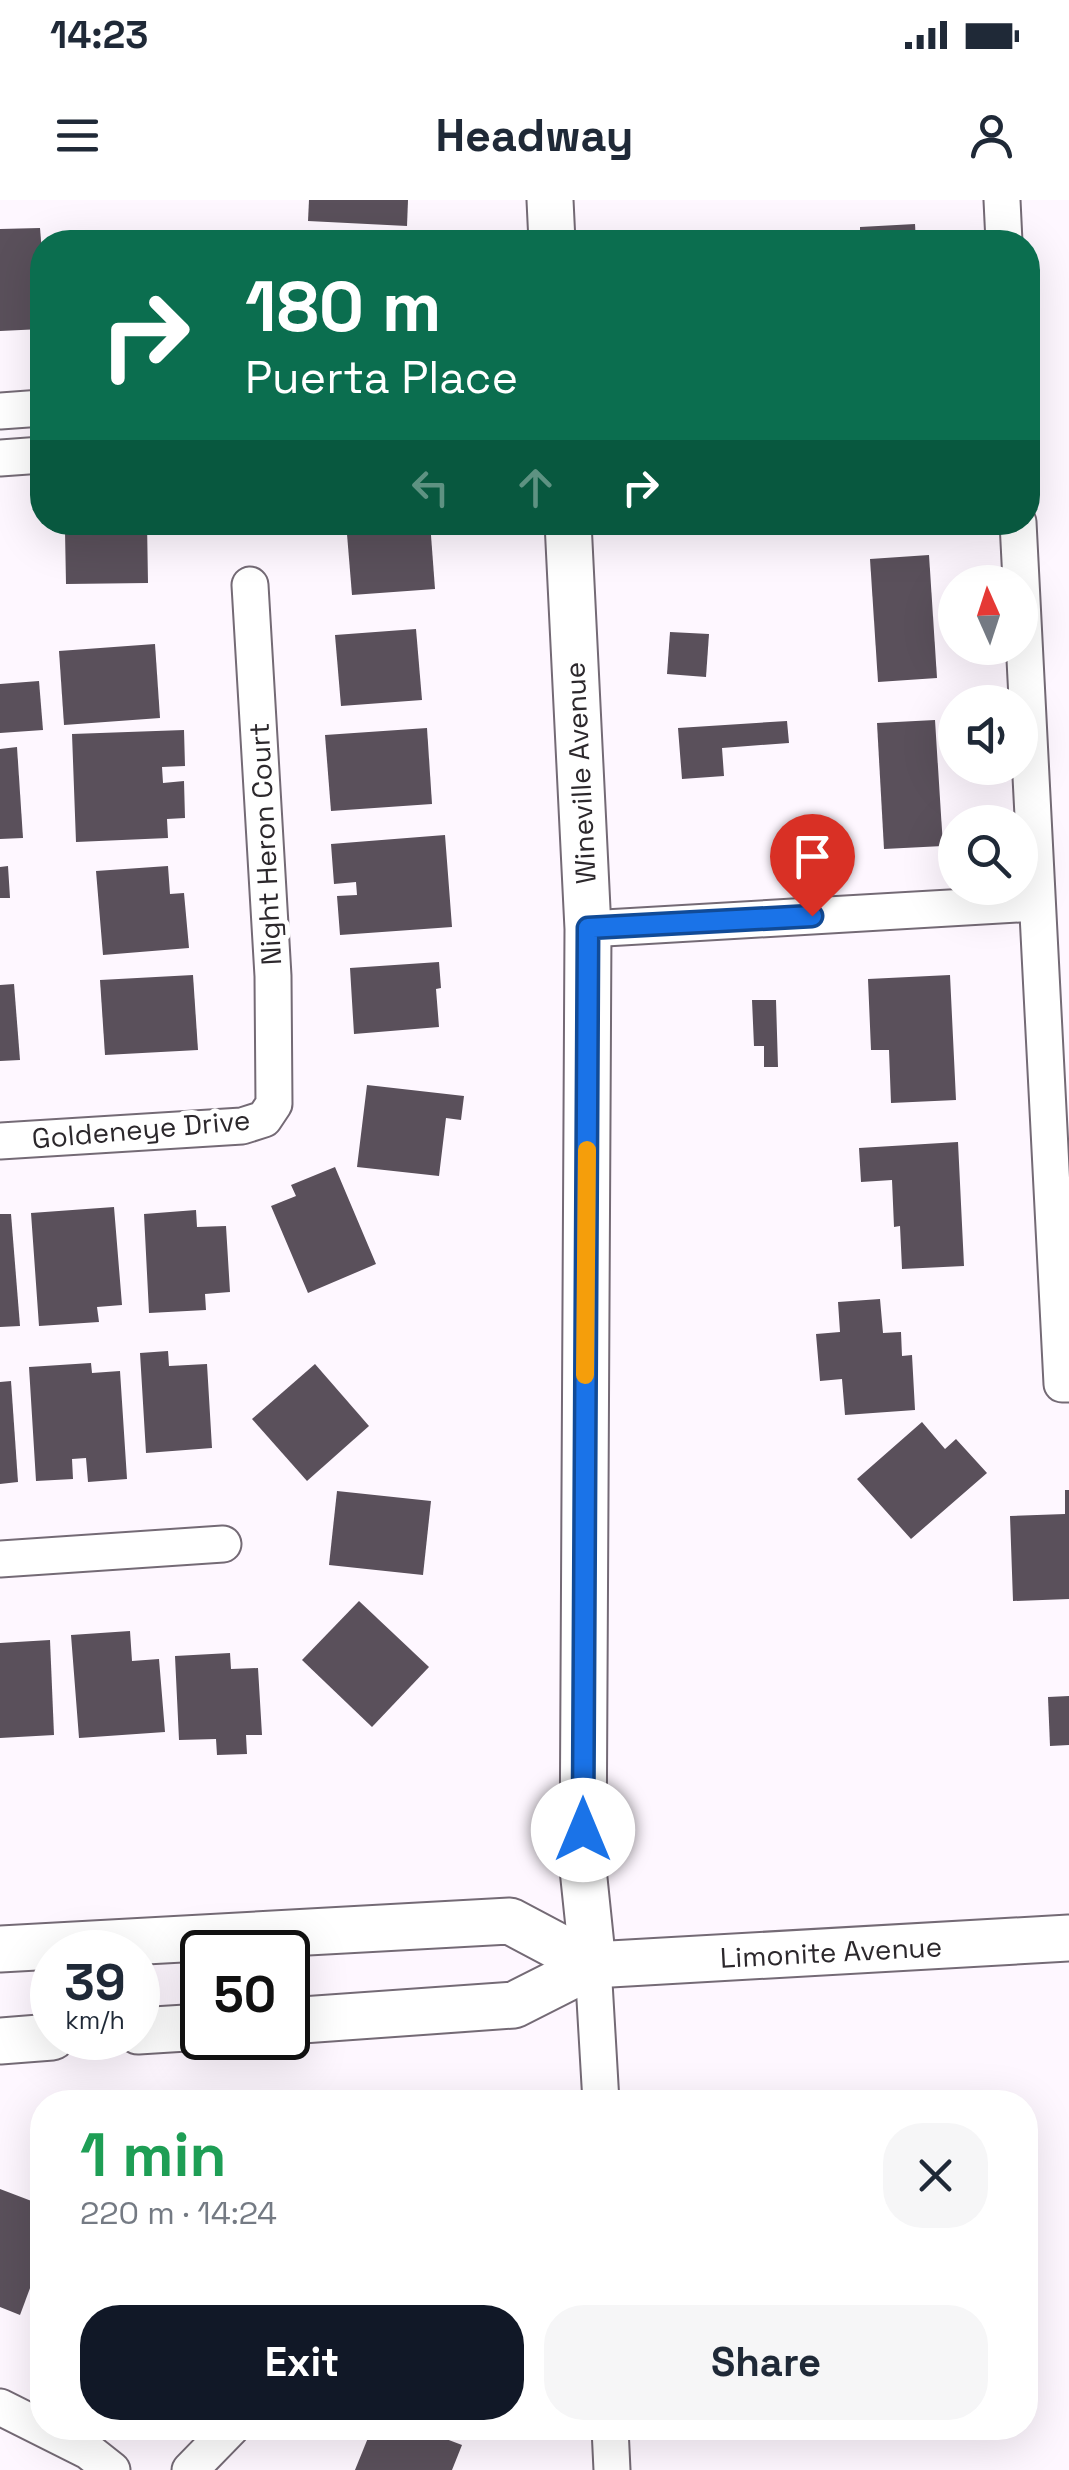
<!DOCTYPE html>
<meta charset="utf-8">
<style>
:root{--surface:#fff;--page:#f6f6f7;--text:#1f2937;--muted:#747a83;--accent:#111827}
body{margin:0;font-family:"Space Grotesk",sans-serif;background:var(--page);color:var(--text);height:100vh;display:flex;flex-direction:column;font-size:38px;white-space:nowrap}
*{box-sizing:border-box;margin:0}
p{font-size:32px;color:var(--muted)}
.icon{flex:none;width:55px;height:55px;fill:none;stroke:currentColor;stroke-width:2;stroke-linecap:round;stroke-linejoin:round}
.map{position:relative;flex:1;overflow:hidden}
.side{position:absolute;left:30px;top:1890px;width:1008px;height:350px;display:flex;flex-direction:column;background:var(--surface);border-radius:40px;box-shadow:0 10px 40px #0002}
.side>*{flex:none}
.hud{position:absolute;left:30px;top:30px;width:1010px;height:305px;border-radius:40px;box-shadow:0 10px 40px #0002;background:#0b6e4f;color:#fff;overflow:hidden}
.needle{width:65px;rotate:357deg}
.buttons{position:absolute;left:938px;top:365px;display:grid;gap:20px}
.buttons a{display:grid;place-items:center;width:100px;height:100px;border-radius:50%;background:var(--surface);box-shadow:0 10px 40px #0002;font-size:50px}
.speed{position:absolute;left:30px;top:1730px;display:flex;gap:20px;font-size:50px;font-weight:700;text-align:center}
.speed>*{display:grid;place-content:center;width:130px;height:130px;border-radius:50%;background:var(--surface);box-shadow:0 10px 40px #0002;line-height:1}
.speed small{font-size:25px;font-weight:400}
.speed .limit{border:5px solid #111;border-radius:15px;background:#fff;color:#111}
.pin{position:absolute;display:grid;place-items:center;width:85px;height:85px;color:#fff;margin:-102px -42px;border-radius:50% 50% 50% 0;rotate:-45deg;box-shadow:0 0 10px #0007}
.pin .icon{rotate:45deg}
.me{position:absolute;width:110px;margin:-55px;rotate:0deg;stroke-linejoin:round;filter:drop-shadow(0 0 8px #0008)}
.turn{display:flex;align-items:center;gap:35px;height:210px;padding:0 50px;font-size:45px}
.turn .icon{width:130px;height:130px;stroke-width:2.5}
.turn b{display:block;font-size:70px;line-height:85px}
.lanes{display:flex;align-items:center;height:95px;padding:0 50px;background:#0003;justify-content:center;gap:50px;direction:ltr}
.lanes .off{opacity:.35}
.round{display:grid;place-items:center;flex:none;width:105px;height:105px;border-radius:40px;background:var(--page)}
.overview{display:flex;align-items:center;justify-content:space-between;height:170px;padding:0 50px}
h1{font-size:60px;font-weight:700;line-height:75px;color:#1e9e55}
.action{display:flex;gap:20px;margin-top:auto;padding:20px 50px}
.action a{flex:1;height:115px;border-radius:40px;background:var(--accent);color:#fff;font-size:40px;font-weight:700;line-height:115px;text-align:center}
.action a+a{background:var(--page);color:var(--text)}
.status{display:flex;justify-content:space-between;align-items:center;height:70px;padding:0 50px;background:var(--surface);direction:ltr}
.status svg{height:28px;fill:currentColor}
header{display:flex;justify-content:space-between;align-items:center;height:130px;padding:0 50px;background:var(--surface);font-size:45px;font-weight:700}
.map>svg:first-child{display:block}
</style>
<div class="status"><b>14:23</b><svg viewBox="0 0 49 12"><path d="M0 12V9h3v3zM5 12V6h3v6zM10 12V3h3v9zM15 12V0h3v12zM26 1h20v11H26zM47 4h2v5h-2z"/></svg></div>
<header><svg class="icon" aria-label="menu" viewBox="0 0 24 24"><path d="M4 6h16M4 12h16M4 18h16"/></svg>Headway<svg class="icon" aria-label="person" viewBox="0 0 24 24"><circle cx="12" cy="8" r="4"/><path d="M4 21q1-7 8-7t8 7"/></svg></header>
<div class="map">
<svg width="1069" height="2270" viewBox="0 0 1069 2270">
<rect width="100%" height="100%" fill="#fef7ff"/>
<g fill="#5a505b">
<path d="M309 0H408L407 26 308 21Z"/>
<path d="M915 24 916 42H860V27Z"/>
<path d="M40 28 42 53V129L0 131V29Z"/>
<path d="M161 34V42H94L93 36Z"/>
<path d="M52 322H147L148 383 66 384 65 331H52Z"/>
<path d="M346 322H430L435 389 352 395Z"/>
<path d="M929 355 937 478 878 482 870 359Z"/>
<path d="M416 429 422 500 341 506 335 435Z"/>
<path d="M670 432 709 434 706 477 667 474Z"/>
<path d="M155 444 160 518 64 525 59 451Z"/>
<path d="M39 481 43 530 0 533V484Z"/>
<path d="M935 520 943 646 884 649 877 523Z"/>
<path d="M787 521 789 543 722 548 724 576 682 579 678 528Z"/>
<path d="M427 528 432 604 331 611 325 535Z"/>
<path d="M184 530 185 566 162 567 163 583 184 581 185 618 167 619 168 638 76 642 72 534Z"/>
<path d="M17 547 23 638 0 639V549Z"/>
<path d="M445 635 452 727 340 735 337 696 357 695 356 682 334 684 331 644Z"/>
<path d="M8 666 10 698H0V667Z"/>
<path d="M168 666 170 694 184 693 189 748 103 755 96 671Z"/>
<path d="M439 762 441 788 436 789 439 827 354 834 350 768Z"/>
<path d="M193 775 198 850 105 855 100 780Z"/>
<path d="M950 775 956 900 891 903 889 850H871L868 779Z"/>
<path d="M14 784 20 860 0 861V785Z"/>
<path d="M752 800H776L778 867H764V846H754Z"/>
<path d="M367 885 464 896 461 920 446 918 439 976 357 967Z"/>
<path d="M958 942 964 1066 902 1069 900 1026 894 1027 892 980 861 982 859 948Z"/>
<path d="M335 967 376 1064 308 1093 271 1006 296 996 291 985Z"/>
<path d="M114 1007 122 1105 97 1107 99 1122 39 1126 31 1013Z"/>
<path d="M196 1010 197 1027 226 1026 230 1092 205 1094 206 1110 149 1113 144 1014Z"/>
<path d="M0 1014H11L20 1126 0 1127Z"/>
<path d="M880 1099 883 1133 901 1132 902 1156 912 1155 915 1210 845 1215 842 1179 820 1181 816 1134 840 1132 838 1102Z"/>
<path d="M168 1151 169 1166 207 1164 212 1248 146 1253 140 1153Z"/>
<path d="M91 1163 92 1173 120 1171 127 1279 88 1282 86 1258 72 1259 73 1279 36 1281 29 1167Z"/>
<path d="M315 1164 369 1226 307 1281 252 1219Z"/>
<path d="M11 1181 18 1282 0 1284V1182Z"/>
<path d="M922 1222 945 1249 956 1239 987 1273 911 1339 857 1279Z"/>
<path d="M1065 1290H1069V1399L1013 1401 1010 1316 1065 1314Z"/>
<path d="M337 1291 431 1301 423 1375 329 1365Z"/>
<path d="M359 1401 429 1467 372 1527 302 1460Z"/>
<path d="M130 1431 132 1461 159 1459 165 1532 79 1538 71 1435Z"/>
<path d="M50 1440 54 1535 0 1538V1443Z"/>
<path d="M230 1453 231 1469 258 1468 262 1535H246L247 1554 217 1555 216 1539 179 1540 175 1456Z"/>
<path d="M1069 1496V1545L1050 1546 1048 1497Z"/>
<path d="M0 1989 42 2005V2056L20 2115 0 2107Z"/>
<path d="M372 2228H417L462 2245 452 2270H355Z"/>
</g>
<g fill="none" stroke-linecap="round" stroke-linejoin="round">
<defs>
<g id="minor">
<path d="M1002 0 1004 42"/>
<path d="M0 211 42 208"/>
<path d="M0 258 42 255"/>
<path d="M1018 322 1062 1184H1069"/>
<path d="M588 729 1036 703"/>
<path d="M0 941 242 926 264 919 274 904 273 776 250 385"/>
<path d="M0 1359 223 1344"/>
<path d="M593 1765 601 1902"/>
<path d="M0 2207 88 2251 112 2270"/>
<path d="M610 2228 612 2270"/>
<path d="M190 2270 231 2228"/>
</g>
<g id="major">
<path d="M550 0 552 42"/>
<path d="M568 322 588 729 583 1669 593 1765"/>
<path d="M0 1749 510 1721 593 1765"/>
<path d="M288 1821 514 1805 593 1765 1069 1738"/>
<path d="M138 1831 202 1827"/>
<path d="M0 1841 52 1837"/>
</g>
</defs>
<use href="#minor" stroke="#746a75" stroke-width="39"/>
<use href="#major" stroke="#746a75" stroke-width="49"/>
<use href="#minor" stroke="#fff" stroke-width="35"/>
<use href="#major" stroke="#fff" stroke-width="45"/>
</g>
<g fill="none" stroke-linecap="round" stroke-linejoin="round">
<defs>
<path id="route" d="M583 1630 588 728 812 716"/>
</defs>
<use href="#route" stroke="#114b97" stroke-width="25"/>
<use href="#route" stroke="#1a73e8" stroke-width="18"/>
<path stroke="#f59e0b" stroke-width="18" d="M585 1175 587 950"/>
</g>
<g text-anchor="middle" stroke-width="10" stroke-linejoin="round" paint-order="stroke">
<g font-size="28" fill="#2c282c" stroke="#fff">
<text transform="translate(580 573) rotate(-93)" y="10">Wineville Avenue</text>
<text transform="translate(265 644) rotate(-93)" y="10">Night Heron Court</text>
<text transform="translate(141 929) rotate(-5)" y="10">Goldeneye Drive</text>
<text transform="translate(831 1752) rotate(-3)" y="10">Limonite Avenue</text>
</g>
</g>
</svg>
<div class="buttons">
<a><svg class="needle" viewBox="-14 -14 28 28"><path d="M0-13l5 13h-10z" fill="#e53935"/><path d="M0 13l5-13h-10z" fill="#747a83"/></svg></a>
<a><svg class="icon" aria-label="sound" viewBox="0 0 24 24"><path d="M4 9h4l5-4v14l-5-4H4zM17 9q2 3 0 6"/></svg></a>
<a><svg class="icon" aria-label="search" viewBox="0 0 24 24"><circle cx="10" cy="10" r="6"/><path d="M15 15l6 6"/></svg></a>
</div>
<div class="speed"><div>39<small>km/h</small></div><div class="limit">50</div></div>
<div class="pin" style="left:812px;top:716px;background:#d93025"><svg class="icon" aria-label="arrive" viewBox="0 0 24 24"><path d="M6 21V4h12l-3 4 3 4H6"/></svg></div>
<svg class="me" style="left:583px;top:1630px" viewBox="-20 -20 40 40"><circle r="19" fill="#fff"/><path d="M0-13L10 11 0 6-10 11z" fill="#1a73e8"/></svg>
<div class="hud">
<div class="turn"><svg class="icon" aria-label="right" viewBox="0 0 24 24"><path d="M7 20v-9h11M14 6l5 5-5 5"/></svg><div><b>180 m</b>Puerta Place</div></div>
<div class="lanes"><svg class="icon off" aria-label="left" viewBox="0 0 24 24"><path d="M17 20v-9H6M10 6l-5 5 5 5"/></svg><svg class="icon off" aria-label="ahead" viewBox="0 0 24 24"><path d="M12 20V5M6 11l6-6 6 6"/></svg><svg class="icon" aria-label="right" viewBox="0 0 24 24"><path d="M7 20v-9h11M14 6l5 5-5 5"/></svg></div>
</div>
<section class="side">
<div class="overview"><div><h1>1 min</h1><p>220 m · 14:24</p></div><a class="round"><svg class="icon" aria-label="close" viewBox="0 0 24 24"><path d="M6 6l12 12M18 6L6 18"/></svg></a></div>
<div class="action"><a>Exit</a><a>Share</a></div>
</section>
</div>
